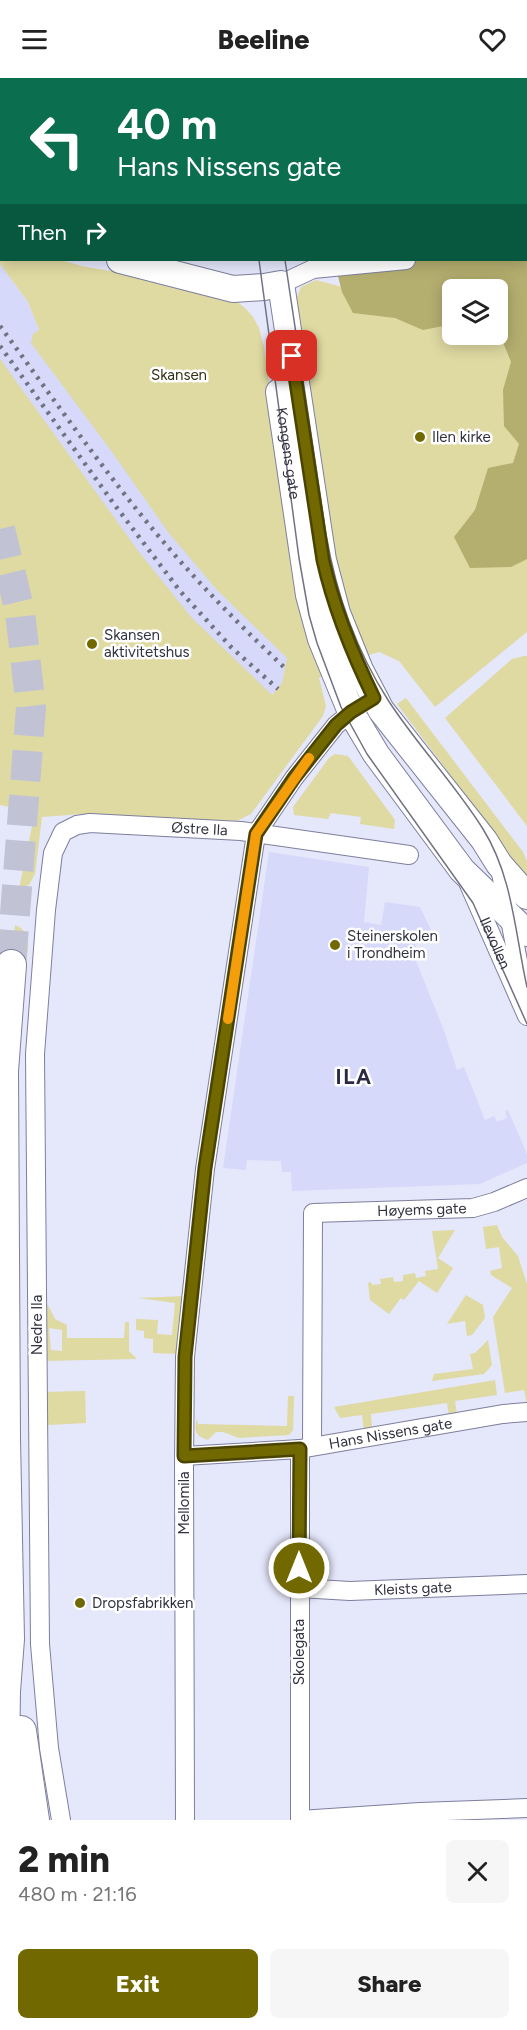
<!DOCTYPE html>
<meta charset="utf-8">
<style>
:root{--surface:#fff;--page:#f6f6f6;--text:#222;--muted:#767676;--accent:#726800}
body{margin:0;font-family:Figtree,sans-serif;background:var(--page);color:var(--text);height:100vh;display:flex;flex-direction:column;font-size:22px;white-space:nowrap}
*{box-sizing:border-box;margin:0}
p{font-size:20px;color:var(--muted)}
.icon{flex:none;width:33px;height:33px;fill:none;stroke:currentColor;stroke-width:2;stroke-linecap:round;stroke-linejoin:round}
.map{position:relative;height:1742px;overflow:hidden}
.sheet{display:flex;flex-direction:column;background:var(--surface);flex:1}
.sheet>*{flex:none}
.banner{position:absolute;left:0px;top:0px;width:528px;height:183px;box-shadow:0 3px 15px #0003;background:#0b6e4f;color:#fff;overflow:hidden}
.fabs{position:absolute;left:442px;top:201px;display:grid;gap:12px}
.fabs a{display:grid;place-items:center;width:66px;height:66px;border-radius:9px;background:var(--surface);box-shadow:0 3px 15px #0003;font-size:30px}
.pin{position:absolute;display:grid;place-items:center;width:51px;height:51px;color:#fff;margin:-26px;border-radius:12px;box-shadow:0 3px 9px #0006}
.me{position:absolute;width:66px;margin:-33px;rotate:0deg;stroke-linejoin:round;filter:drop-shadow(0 0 4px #0008)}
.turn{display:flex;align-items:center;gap:21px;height:126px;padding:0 18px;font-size:27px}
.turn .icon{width:78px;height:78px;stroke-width:2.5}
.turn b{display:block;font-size:42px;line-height:51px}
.then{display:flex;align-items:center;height:57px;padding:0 18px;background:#0003;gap:12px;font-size:22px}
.round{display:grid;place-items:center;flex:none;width:63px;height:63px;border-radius:9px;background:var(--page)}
.summary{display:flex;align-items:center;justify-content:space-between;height:102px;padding:0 18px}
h1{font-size:36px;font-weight:800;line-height:45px}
.button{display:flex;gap:12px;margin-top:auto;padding:12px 18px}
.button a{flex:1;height:69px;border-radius:9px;background:var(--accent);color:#fff;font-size:24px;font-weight:800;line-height:69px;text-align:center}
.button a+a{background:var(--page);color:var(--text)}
header{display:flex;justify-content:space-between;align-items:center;height:78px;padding:0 18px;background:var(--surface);font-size:27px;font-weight:800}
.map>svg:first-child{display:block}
</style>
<header><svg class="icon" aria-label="menu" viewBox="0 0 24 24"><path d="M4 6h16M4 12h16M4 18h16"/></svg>Beeline<svg class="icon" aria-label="heart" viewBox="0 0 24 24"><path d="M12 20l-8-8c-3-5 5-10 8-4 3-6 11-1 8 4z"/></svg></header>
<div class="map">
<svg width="527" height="1742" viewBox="0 0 527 1742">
<rect width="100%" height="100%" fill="#e5e7fb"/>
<g fill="#d6d9f9">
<path d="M0 186 28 224 39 252 291 563 282 605 272 617H231L0 302Z"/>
<path d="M269 774 369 789 364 844 381 847 385 824 420 829 431 852 413 859 418 875 414 878 443 950 457 992 464 989 485 1042 494 1038 497 1044 507 1040 505 1033 508 1032 527 1076V1085L480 1106 292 1113 291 1094H282L281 1083 247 1082 246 1092 223 1090Z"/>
</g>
<g fill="#dfd9a2" fill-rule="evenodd">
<path d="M0 139 2 141V182H61L82 188 167 203 233 220 246 231 253 239 259 250 264 269 299 518 323 598 319 600 326 628 323 638 251 736 237 743 82 736 42 739 35 796 29 807 19 811 35 734 0 727V281L139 474 192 540 272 617 282 605 287 580 217 512 168 454 112 374 31 265 33 256 39 252 28 224 0 186Z"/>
<path d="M527 157V554L435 629 399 583 379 574 369 577C353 542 342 507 332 470L297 220 301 209 316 202 346 210 526 182ZM453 212H498V256H453Z"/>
<path d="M524 578H527V748L445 640 512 581Z"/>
<path d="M406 620 523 774 527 783V811L508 775 496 758 397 626Z"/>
<path d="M335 676 348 678 395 742 394 751 360 746 361 739 331 735 328 741 294 737 293 729 329 680Z"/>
<path d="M15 847C34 855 27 871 26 888L12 887Z"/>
<path d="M497 1147 502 1159 518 1178 527 1206V1326L524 1312 505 1315 493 1239 512 1210 491 1197 490 1193 502 1190 499 1169 486 1171 483 1149Z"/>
<path d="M455 1152 438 1180 453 1190 437 1215 419 1203 404 1222 401 1220 389 1236 370 1222 368 1205 371 1204 372 1207 381 1206 380 1201 393 1199 394 1204 403 1203V1197L415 1195 416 1200 426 1198 425 1193 438 1191 432 1153Z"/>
<path d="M466 1217 483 1227 485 1240 472 1257 467 1258 465 1243 447 1246Z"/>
<path d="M185 1218 179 1276 153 1275V1261L144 1260V1253L136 1252V1241L158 1242 157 1256 172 1257 175 1225 138 1220Z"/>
<path d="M42 1226 48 1227 55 1241 67 1247V1260H124L125 1244H129V1273L137 1281 42 1283ZM49 1250 62 1252V1273L51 1272Z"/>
<path d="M488 1262 492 1287 484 1296 432 1303 434 1296 473 1291 470 1276 475 1275Z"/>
<path d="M495 1302 497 1317 455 1323 457 1337 449 1338 447 1325 371 1336 372 1351 364 1352 362 1337 340 1340 334 1329Z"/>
<path d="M85 1313 86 1345 49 1347 43 1342 42 1314Z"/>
<path d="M288 1318H294L293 1352 289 1357 239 1360 223 1354H216L208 1362C196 1358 193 1353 197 1341L198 1346 287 1348Z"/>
</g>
<path fill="#b4ae6f" d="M527 156V481L511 489 470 490 454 459 475 432 488 390 513 385 519 366 504 348 503 312 511 284 498 252V212H453V246L423 252 395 240 353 235 342 214 334 182H526Z"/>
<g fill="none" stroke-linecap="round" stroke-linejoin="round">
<path stroke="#c1c3d5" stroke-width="30" stroke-dasharray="30 15" stroke-linecap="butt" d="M0 451 20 534 31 630 11 887"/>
<defs>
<g id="minor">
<path d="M147 0V2"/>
<path d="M427 2V0"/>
<path d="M281 206 313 191 406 182"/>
<path d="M500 790 524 914"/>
<path id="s1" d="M467 802 527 938"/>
<path id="s2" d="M312 1368 313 1135 473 1130 494 1124 527 1110"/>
<path d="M300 1371V1742L420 1734 527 1730"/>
<path id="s3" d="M184 1378 300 1371 503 1336 527 1334"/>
<path id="s4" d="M299 1510 350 1513 527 1506"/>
<path id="s5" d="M61 1742 49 1670 40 1566 35 976 46 832 53 775 63 754 77 747 90 745 241 753 409 777"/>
<path d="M185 1742 184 1386 185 1279 205 1091 256 756 294 700 336 647 360 628"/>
</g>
<g id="secondary">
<path d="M0 111 2 114"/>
<path d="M120 182 233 211 264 209 281 206 323 482 337 535 360 592 381 632 484 762 499 786 527 818"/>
<path id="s6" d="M279 314 309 517 321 561 351 634 376 676 462 792 527 855"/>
</g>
<g id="trunk">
<path d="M11 887 3 993 5 1360 9 1561 5 1613 4 1680 11 1742"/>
<path d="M21 1653 34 1742"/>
</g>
</defs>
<use href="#minor" stroke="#7d7f9d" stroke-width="20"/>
<use href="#secondary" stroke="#7d7f9d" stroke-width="28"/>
<use href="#trunk" stroke="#7d7f9d" stroke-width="32"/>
<use href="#minor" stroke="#fff" stroke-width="18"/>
<use href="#secondary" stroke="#fff" stroke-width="26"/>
<use href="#trunk" stroke="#fff" stroke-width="30"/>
<g stroke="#717282" stroke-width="1.5">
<path d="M236 0V2"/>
<path d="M254 0V2"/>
<path d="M259 182 299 480 309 537 317 565 341 629 367 676 473 825 527 946"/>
<path d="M285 182 326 456C336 515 356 572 388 622 417 667 455 706 483 751 513 799 515 856 527 909"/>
</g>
<g stroke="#717282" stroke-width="4.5" stroke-dasharray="3 6" stroke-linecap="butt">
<path d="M0 248C61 331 120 417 189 493 220 527 252 559 285 590"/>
<path d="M0 268 114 426 180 513 231 569 278 611"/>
</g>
</g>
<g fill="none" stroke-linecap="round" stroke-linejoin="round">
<defs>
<path id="route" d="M292 278 323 482C334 531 352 575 374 620L351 634 336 647 294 700 256 756 205 1090 185 1279 184 1378 300 1371 299 1490"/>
</defs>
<use href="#route" stroke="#4a4400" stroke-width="15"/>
<use href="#route" stroke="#726800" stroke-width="10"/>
<path stroke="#f59e0b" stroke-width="10" d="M228 941 256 756 309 680"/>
</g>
<g fill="#726800" stroke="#fff" stroke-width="2">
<circle cx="420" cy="359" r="6"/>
<circle cx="92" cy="566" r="6"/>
<circle cx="335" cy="867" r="6"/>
<circle cx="80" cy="1525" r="6"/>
</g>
<g text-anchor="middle" stroke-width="5" stroke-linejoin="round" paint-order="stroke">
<g font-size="15" fill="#343114" stroke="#fff">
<text x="179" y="302">Skansen</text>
</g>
<g font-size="15" fill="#31323f" stroke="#fff" text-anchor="start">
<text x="432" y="364">Ilen kirke</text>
<text x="104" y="562">Skansen<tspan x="104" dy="17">aktivitetshus</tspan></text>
<text x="347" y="863">Steinerskolen<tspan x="347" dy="17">i Trondheim</tspan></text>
<text x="92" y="1530">Dropsfabrikken</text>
</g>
<g font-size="15" fill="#31323f" stroke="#fff">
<text dy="5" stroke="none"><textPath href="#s6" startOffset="62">Kongens gate</textPath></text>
<text dy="5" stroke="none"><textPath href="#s5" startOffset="1131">Østre Ila</textPath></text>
<text dy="5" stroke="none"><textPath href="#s1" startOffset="69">Ilevollen</textPath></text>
<text dy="5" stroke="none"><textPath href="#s2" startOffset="342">Høyems gate</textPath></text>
<text transform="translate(37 1247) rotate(-90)" y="5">Nedre Ila</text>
<text dy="5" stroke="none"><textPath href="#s3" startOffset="208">Hans Nissens gate</textPath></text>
<text transform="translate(184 1425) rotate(-90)" y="5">Mellomila</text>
<text dy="5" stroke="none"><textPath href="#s4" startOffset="114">Kleists gate</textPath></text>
<text transform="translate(299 1574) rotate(-90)" y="5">Skolegata</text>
</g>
<g font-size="21" font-weight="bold" letter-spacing="1.5" fill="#2a2b43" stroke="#fff">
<text x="354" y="1006">ILA</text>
</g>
</g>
</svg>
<div class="fabs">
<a><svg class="icon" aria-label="layers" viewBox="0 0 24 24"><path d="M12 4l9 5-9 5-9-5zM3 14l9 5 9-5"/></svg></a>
</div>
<div class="pin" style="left:292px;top:278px;background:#d93025"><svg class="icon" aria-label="arrive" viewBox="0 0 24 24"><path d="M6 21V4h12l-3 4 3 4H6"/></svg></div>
<svg class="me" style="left:299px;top:1490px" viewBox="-20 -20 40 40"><circle r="17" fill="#726800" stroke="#fff" stroke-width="3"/><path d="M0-11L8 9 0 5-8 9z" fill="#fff"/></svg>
<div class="banner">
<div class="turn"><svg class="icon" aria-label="left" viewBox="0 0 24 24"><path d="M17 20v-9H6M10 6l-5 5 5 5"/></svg><div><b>40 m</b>Hans Nissens gate</div></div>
<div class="then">Then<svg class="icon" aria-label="right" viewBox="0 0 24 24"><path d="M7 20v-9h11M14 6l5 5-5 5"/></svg></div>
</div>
</div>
<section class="sheet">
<div class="summary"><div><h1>2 min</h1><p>480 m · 21:16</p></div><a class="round"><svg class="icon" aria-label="close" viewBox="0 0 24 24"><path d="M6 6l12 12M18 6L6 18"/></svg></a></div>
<div class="button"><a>Exit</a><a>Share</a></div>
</section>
